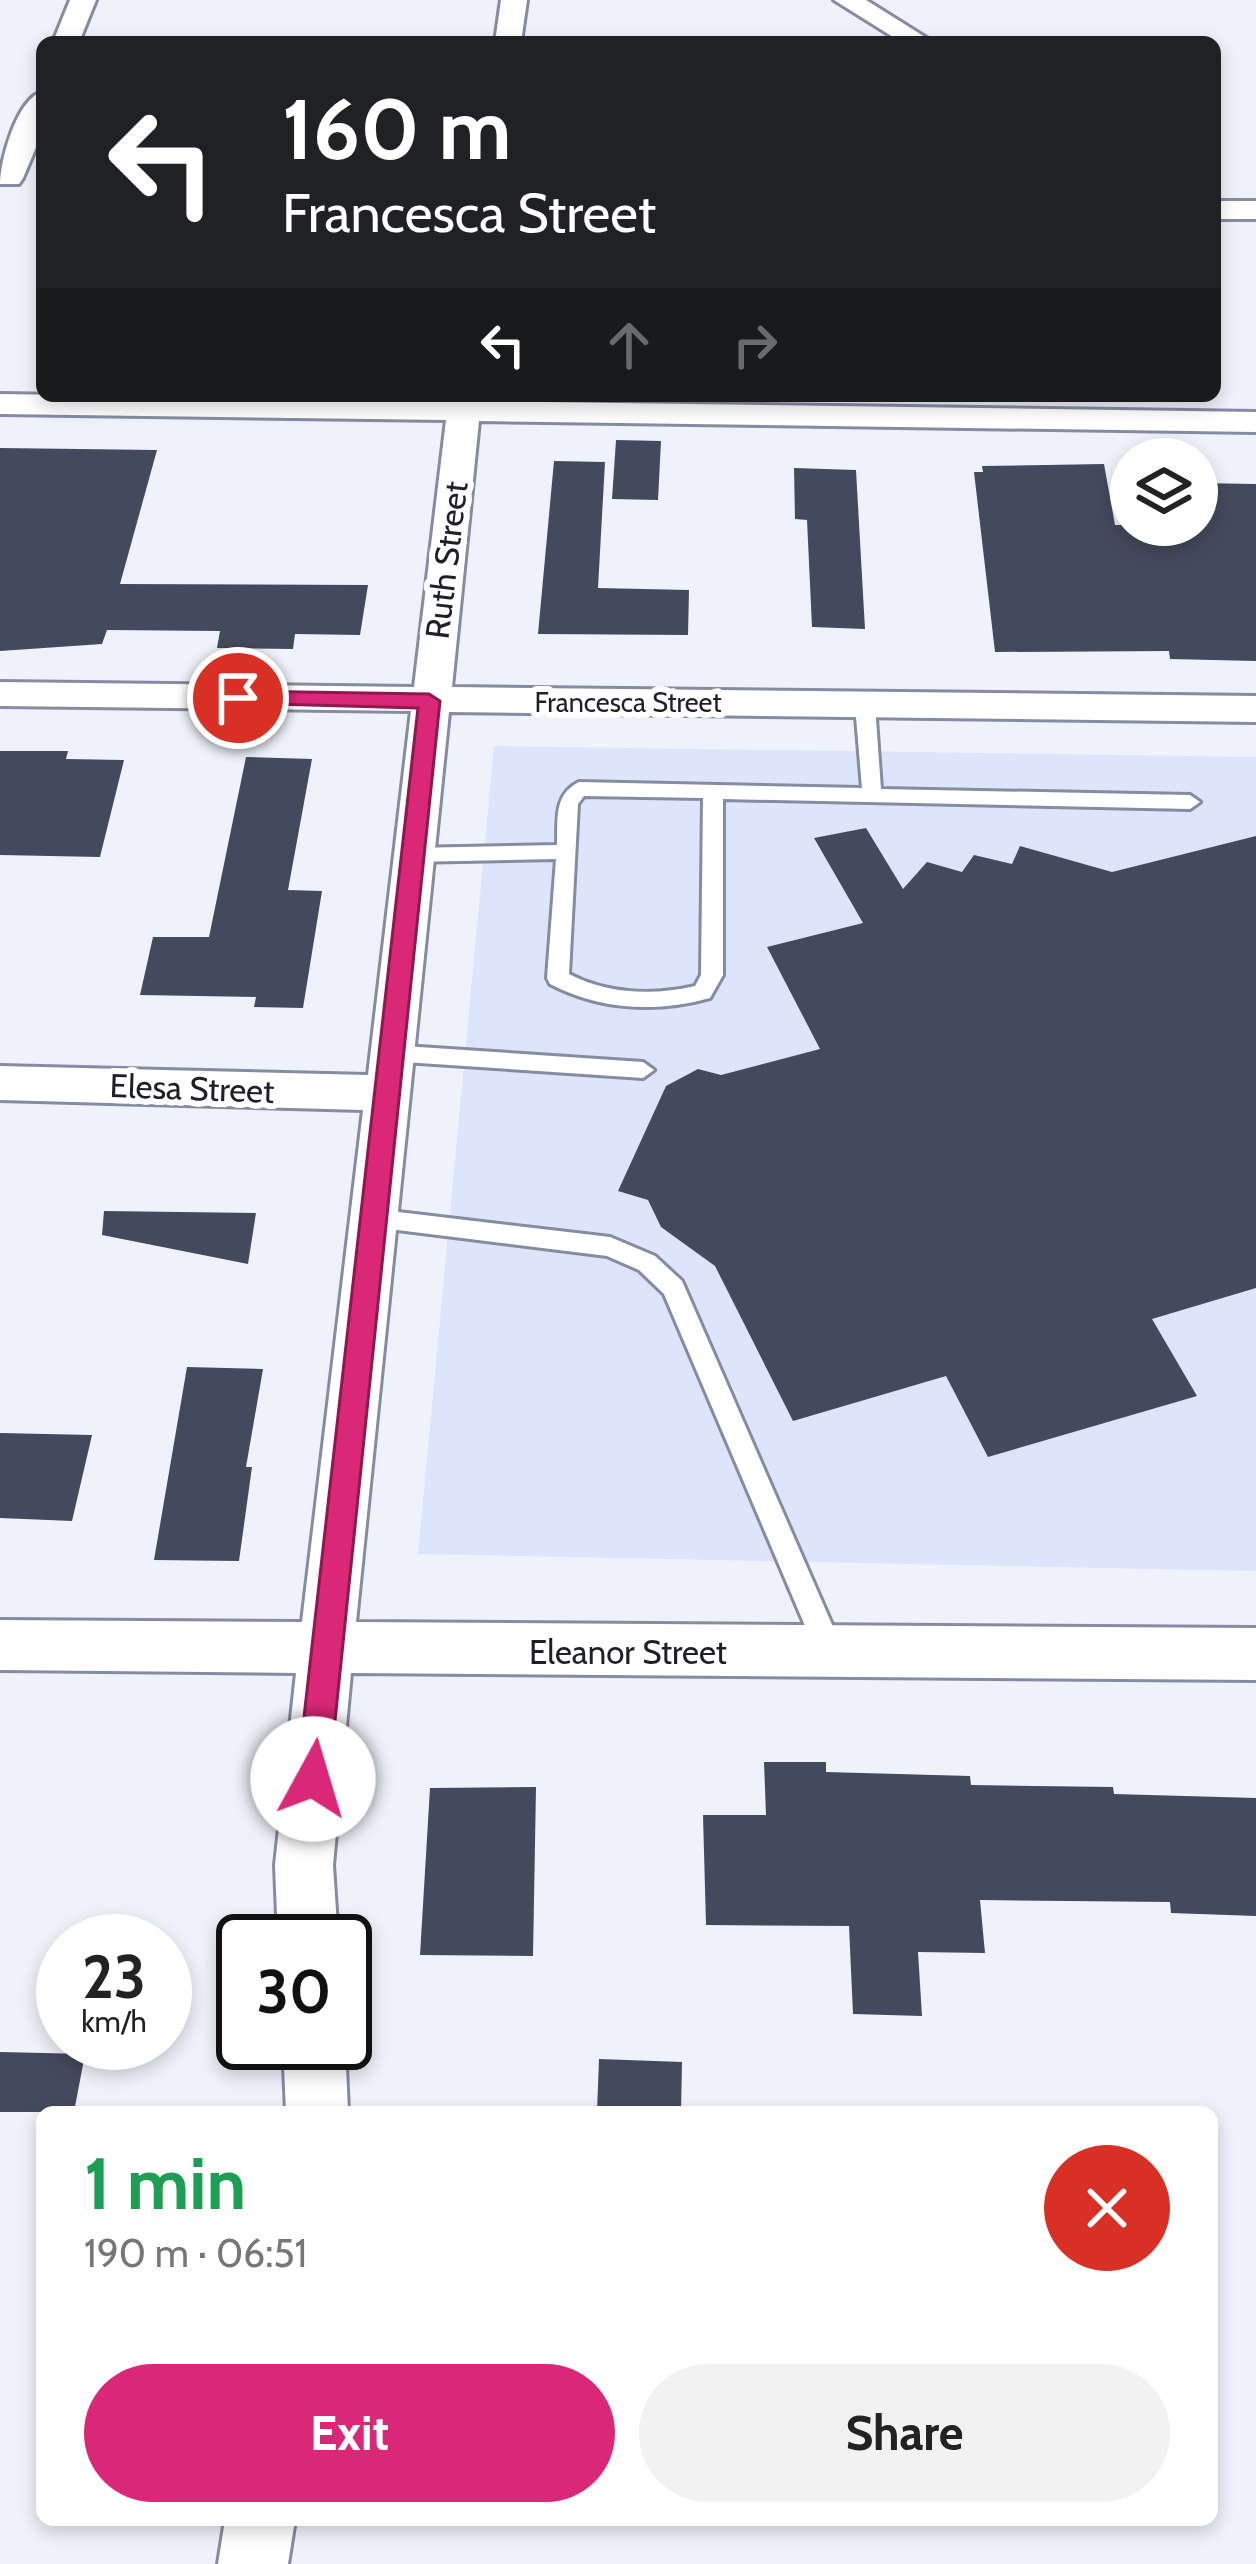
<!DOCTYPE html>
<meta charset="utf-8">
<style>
:root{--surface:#fff;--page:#f2f2f2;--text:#222;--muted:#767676;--accent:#db2777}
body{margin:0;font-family:Cabin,sans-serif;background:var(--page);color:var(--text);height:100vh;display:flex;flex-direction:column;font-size:45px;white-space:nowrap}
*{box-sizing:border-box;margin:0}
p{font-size:39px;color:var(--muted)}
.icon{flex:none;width:66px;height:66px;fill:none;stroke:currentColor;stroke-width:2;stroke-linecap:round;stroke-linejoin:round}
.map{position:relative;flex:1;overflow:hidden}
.panel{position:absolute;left:36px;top:2106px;width:1182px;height:420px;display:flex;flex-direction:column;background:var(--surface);border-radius:18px;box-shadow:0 6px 18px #0003}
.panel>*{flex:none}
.hud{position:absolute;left:36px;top:36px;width:1185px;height:366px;border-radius:18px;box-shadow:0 6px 18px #0003;background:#202124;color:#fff;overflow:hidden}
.controls{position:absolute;left:1110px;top:438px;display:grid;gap:24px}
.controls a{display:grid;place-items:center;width:108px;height:108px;border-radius:50%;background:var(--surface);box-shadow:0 6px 18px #0003;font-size:60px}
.speed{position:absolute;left:36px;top:1914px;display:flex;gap:24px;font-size:60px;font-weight:700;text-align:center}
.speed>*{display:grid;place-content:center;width:156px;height:156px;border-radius:50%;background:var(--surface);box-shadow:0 6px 18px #0003;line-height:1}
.speed small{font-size:30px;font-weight:400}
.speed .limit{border:6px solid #111;border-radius:18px;background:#fff;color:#111}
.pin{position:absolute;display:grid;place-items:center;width:102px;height:102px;color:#fff;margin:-51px;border:6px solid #fff;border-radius:50%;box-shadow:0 3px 12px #0007}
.me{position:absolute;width:132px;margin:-66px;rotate:6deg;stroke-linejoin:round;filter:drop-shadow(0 0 9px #0008)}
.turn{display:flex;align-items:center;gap:42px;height:252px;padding:0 48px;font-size:54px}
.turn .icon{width:156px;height:156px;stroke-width:2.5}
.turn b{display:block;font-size:84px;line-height:102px}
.lanes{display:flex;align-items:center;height:114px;padding:0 48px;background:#0003;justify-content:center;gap:60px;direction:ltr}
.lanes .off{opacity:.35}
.round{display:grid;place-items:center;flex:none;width:126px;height:126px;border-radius:63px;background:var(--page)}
.head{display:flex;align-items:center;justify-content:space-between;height:204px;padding:0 48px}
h1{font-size:72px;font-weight:700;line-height:90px;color:#1e9e55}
.primary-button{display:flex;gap:24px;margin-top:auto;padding:24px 48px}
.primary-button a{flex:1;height:138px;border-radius:72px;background:var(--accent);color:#fff;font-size:48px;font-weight:700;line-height:138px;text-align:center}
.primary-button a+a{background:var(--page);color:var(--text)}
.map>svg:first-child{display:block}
</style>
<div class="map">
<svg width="1256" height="2564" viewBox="0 0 1256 2564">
<rect width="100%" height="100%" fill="#eff2fb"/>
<path fill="#dde5fd" d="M494 746 1256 757V1571L418 1554Z"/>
<g fill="#444a5d">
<path d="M616 440 661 441 658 500 612 499Z"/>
<path d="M0 448 157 450 120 584 368 585 360 635 295 634 293 649 217 648 220 631 107 630 102 644 0 651Z"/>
<path d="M554 461 605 462 598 588 689 590 688 635 538 634Z"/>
<path d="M1104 464 1115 525H1197V483L1256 484V661L1170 659 1169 651 995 652 974 472H983L982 466Z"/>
<path d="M794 468 856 470 865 629 812 627 807 520 795 519Z"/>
<path d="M0 751H68L66 759 124 760 100 857 0 855Z"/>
<path d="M246 757 312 759 288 890 322 891 303 1008 254 1007 256 997 140 995 153 937H209Z"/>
<path d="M866 828 903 889 927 862 962 872 974 855 1012 864 1020 846 1112 872 1256 836V1288L1152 1319 1197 1396 988 1457 946 1376 793 1421 715 1266 661 1227 648 1200 618 1191 666 1086 698 1069 721 1075 820 1049 767 947 863 923 814 838Z"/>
<path d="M104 1211 256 1213 248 1264 102 1235Z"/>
<path d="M187 1367 263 1369 246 1467H252L239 1561 154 1560Z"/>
<path d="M0 1433 92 1435 72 1521 0 1518Z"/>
<path d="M764 1762H826V1772L970 1776 971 1785 1113 1787 1114 1794 1256 1798V1916L1171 1913 1170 1902 980 1900 985 1953 918 1952 922 2016 853 2014 849 1926 706 1925 703 1815H766Z"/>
<path d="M536 1787 533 1956 420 1955 430 1788Z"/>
<path d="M0 2052 85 2054 74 2112H0Z"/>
<path d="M599 2059 682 2062 681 2112H597Z"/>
</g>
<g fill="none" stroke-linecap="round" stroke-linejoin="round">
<defs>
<g id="service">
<path d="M865 699 875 705 881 789 1190 795 1200 802 1190 809 723 799V975L710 998C656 1013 600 1010 550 984L547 978 556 859 411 862 401 855 411 848 557 845C558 820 553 795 579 782L862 788 855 705ZM584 796 703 798 701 975 695 986C654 996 606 994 569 974L578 804Z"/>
<path d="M389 1045 643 1062 654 1070 643 1078 389 1061 378 1053Z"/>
<path d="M373 1209 610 1237 655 1256 682 1281 844 1652 840 1661 830 1665 820 1661 664 1294 639 1270 607 1256 373 1227 365 1225 361 1218 365 1211Z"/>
</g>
<g id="minor">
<path d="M70 0H96L79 42H53Z"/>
<path d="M501 0H527L521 42H495Z"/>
<path d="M834 0H866L933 42H901Z"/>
<path d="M42 92V133L23 178 19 184H0C0 160 17 99 42 92Z"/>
<rect x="1215" y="201" width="41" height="18"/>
<path d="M0 394 448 401 449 396H481V401L1256 412V432L479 421 452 687 1256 696V722L449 712 356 1622 1256 1628V1680L351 1673 333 1865 338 1941H278L275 1865 296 1673 0 1670V1620L302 1622 363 1110 0 1100V1066L368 1075 411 711 0 706V682L414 687 446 420 0 414Z"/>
<path d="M283 2043H345L348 2112H286Z"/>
<path d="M225 2520H295L288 2564H218Z"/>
</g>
</defs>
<use href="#service" stroke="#858ca1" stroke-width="6"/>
<use href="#minor" stroke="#858ca1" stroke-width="6"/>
<use href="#service" fill="#fff" fill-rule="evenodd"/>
<use href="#minor" fill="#fff" fill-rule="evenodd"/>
</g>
<path fill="#db2777" stroke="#8e194d" stroke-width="3" d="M238 691 429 694 440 701 329 1779 324 1790 313 1795 302 1790 297 1779 418 708 231 703V693Z"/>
<g text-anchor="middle" stroke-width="12" stroke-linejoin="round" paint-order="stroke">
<g font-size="27" fill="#1e2028" stroke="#fff">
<text x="628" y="712">Francesca Street</text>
</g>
<g font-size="33" fill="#1e2028" stroke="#fff">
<text transform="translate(446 560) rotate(-83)" y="12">Ruth Street</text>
<text transform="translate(192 1088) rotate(2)" y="12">Elesa Street</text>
<text x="628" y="1664">Eleanor Street</text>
</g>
</g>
</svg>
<div class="controls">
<a><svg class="icon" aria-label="layers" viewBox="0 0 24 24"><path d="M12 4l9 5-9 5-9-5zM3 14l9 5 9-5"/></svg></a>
</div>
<div class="speed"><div>23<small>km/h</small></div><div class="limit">30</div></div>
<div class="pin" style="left:238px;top:698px;background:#d93025"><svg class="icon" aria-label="arrive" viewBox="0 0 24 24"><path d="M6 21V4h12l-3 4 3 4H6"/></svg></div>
<svg class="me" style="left:313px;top:1779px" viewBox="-20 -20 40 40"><circle r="19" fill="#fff"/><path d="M0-13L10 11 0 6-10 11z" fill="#db2777"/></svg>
<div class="hud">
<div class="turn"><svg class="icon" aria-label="left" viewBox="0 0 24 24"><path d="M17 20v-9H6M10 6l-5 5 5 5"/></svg><div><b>160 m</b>Francesca Street</div></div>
<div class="lanes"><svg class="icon" aria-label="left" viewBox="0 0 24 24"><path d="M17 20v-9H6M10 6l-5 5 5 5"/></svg><svg class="icon off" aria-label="ahead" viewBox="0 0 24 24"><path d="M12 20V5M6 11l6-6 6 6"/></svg><svg class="icon off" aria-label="right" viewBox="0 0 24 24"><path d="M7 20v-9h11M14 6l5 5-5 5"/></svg></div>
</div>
<section class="panel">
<div class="head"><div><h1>1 min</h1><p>190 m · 06:51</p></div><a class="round" style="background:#d93025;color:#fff"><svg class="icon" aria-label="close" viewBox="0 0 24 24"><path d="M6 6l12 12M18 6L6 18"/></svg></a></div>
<div class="primary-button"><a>Exit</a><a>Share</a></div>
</section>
</div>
